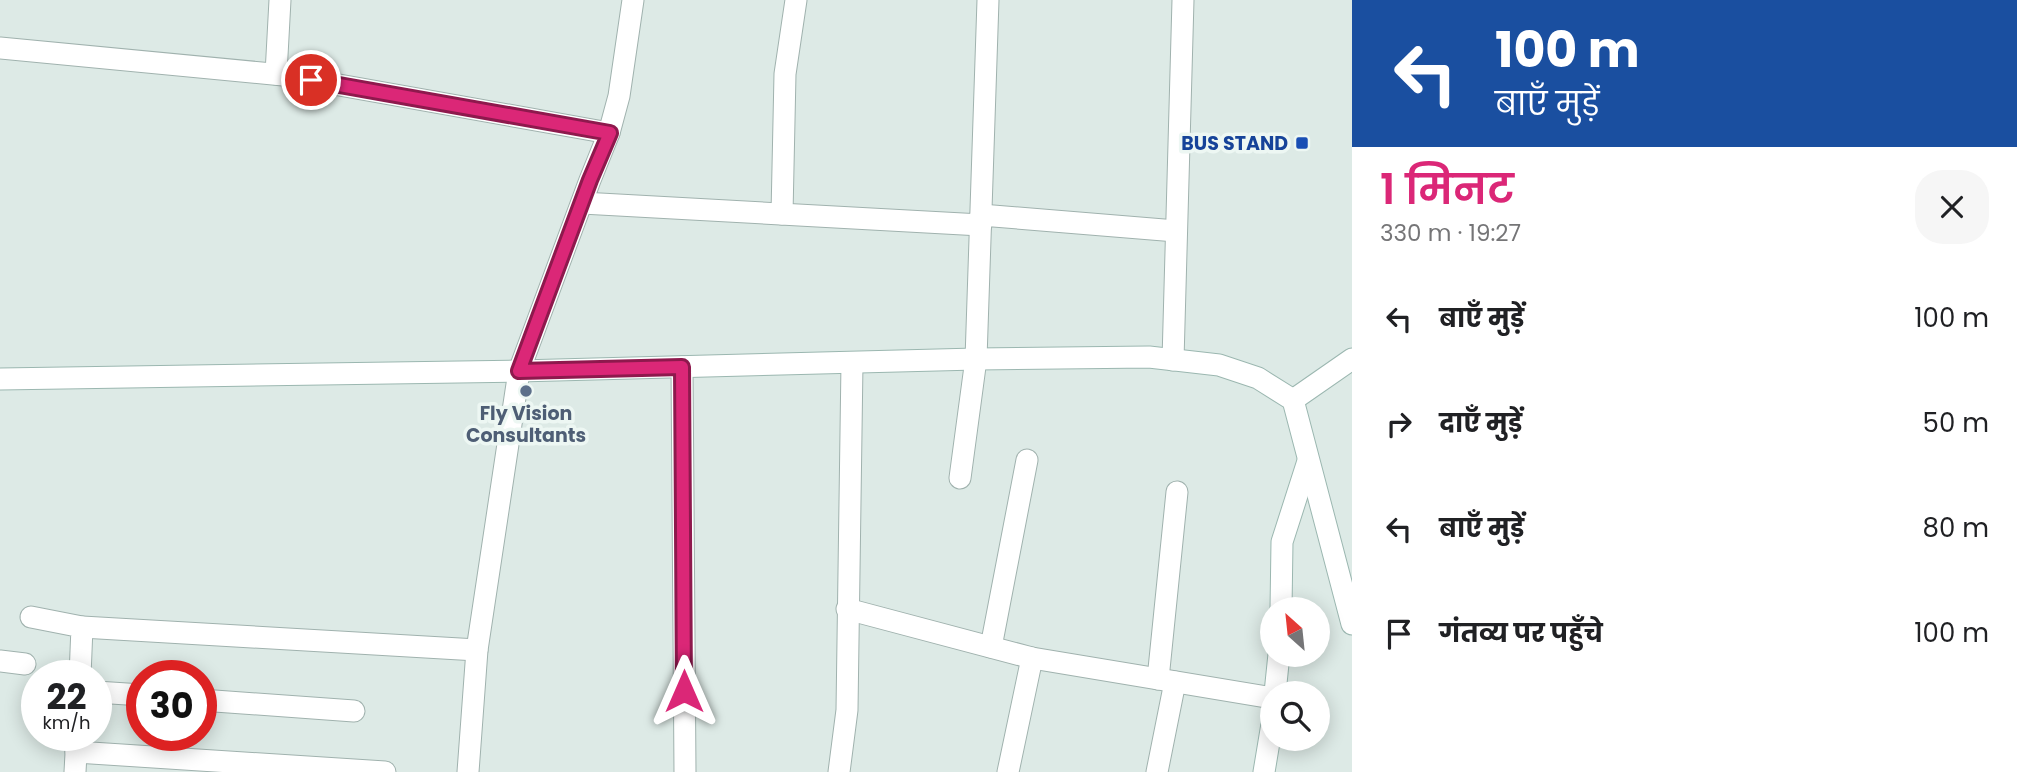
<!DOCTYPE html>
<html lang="hi">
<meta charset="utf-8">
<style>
:root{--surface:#fff;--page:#f6f6f6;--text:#202124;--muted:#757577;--accent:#db2777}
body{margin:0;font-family:Poppins,"Noto Sans Devanagari",sans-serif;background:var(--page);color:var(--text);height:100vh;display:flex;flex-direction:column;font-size:26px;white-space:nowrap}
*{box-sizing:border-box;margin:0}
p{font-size:23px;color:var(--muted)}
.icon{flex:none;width:38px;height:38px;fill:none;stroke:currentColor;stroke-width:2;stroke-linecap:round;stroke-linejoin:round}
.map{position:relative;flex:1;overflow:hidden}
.details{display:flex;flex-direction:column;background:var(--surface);width:665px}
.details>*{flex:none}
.top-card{background:#1a4fa0;color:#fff;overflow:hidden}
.needle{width:46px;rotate:333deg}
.tools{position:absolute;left:1260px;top:597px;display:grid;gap:14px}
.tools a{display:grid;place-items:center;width:70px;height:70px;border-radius:50%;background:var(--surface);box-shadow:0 4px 18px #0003;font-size:35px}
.speed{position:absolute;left:21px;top:660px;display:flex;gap:14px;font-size:35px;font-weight:700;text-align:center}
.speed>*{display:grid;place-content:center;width:91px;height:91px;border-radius:50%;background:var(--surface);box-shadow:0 4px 18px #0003;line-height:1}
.speed small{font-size:18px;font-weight:400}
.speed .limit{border:10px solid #d22;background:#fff;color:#111}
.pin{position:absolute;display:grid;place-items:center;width:60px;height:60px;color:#fff;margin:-30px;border:4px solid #fff;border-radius:50%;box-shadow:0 2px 7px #0007}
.me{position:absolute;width:77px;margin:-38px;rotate:0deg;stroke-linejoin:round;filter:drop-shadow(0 0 5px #0008)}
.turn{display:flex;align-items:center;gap:24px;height:147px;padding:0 28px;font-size:32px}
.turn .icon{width:91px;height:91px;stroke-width:2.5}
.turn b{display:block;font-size:49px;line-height:60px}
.round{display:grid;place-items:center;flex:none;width:74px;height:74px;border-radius:28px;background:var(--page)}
.head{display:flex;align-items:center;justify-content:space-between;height:119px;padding:0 28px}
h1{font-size:42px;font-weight:600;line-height:52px;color:var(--accent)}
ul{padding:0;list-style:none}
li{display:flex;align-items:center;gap:21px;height:105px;padding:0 28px}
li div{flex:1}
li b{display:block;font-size:26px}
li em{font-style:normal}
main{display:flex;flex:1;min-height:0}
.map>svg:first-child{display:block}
</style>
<main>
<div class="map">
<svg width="1352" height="772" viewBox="0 0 1352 772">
<rect width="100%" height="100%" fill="#ddeae6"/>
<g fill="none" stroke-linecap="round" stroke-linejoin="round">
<defs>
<g id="street">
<path d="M0 48 283 75 609 133"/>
<path d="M276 74 280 0"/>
<path d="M582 203 981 225"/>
<path d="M782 214 785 74 796 0"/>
<path d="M981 215 1176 231"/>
<path d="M1173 360 1183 0"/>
<path d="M682 367 685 772"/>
<path d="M960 478 976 359 988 0"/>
<path d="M847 609 1032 658 1272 698"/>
<path d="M31 617 82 627 80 676"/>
<path d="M82 627 477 650"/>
<path d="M991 647 1027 460"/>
<path d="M0 661 25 664"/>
<path d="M1158 679 1177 492"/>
<path d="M96 692 142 695"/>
<path d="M201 700 354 711"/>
<path d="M76 752 385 772"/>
<path d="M75 772 77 735"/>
<path d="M468 772 477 650 519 371 590 180 609 133 619 96 633 0"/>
<path d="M839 772 847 710 852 363"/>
<path d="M1008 772 1032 658"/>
<path d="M1157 772 1175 682"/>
</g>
<g id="secondary">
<path d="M0 379 519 371 976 359 1149 357 1219 365 1258 378 1293 400 1352 624"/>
<path d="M1293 400 1352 359"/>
<path d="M1281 609 1282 542 1308 461"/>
<path d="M1275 693 1279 654"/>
<path d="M1264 772 1272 724"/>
</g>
</defs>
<use href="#street" stroke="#a0b2ae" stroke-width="23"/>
<use href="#secondary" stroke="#9bb7b0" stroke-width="23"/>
<use href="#street" stroke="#fff" stroke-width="21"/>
<use href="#secondary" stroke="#fff" stroke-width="21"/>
</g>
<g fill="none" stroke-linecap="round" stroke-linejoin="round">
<defs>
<path id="route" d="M311 80 610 133 590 180 519 371 682 367 684 691"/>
</defs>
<use href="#route" stroke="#8e194d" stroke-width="18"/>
<use href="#route" stroke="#db2777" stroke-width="12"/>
</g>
<rect fill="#1a4fb4" stroke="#edf7f3" stroke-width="2.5" x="1295" y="136" width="14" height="14" rx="3.5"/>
<circle fill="#5c6f8a" stroke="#edf7f3" stroke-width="2.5" cx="526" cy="391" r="7"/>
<g text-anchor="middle" stroke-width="7" stroke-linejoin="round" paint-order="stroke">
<g font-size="19" font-weight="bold" fill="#164399" stroke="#edf7f3" text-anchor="end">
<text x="1288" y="150">BUS STAND</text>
</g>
<g font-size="19" font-weight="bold" fill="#4e5e75" stroke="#edf7f3">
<text x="526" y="420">Fly Vision<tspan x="526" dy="22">Consultants</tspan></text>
</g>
</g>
</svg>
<div class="tools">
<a><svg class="needle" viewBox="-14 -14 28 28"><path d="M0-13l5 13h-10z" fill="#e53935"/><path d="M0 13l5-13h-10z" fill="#757577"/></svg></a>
<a><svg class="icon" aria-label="search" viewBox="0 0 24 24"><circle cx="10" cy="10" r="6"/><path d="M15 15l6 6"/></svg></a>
</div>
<div class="speed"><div>22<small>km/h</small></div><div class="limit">30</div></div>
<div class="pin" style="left:311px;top:80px;background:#d93025"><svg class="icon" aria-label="arrive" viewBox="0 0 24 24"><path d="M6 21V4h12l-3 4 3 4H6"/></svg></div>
<svg class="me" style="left:684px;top:691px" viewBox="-20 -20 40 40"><path d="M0-17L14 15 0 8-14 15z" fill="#db2777" stroke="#fff" stroke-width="4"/></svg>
</div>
<section class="details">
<div class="top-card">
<div class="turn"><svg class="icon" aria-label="left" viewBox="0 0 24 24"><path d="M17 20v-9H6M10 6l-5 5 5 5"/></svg><div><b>100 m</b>बाएँ मुड़ें</div></div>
</div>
<div class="head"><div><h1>1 मिनट</h1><p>330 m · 19:27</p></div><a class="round"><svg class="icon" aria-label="close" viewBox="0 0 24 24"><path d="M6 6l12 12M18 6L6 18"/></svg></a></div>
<ul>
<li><svg class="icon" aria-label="left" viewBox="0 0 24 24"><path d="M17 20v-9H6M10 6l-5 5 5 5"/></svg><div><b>बाएँ मुड़ें</b></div><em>100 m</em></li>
<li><svg class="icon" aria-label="right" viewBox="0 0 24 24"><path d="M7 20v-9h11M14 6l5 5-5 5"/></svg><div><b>दाएँ मुड़ें</b></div><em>50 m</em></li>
<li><svg class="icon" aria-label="left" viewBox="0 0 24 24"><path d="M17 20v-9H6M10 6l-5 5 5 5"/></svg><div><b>बाएँ मुड़ें</b></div><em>80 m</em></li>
<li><svg class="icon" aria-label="arrive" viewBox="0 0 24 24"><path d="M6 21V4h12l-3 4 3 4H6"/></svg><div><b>गंतव्य पर पहुँचे</b></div><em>100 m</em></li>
</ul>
</section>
</main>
